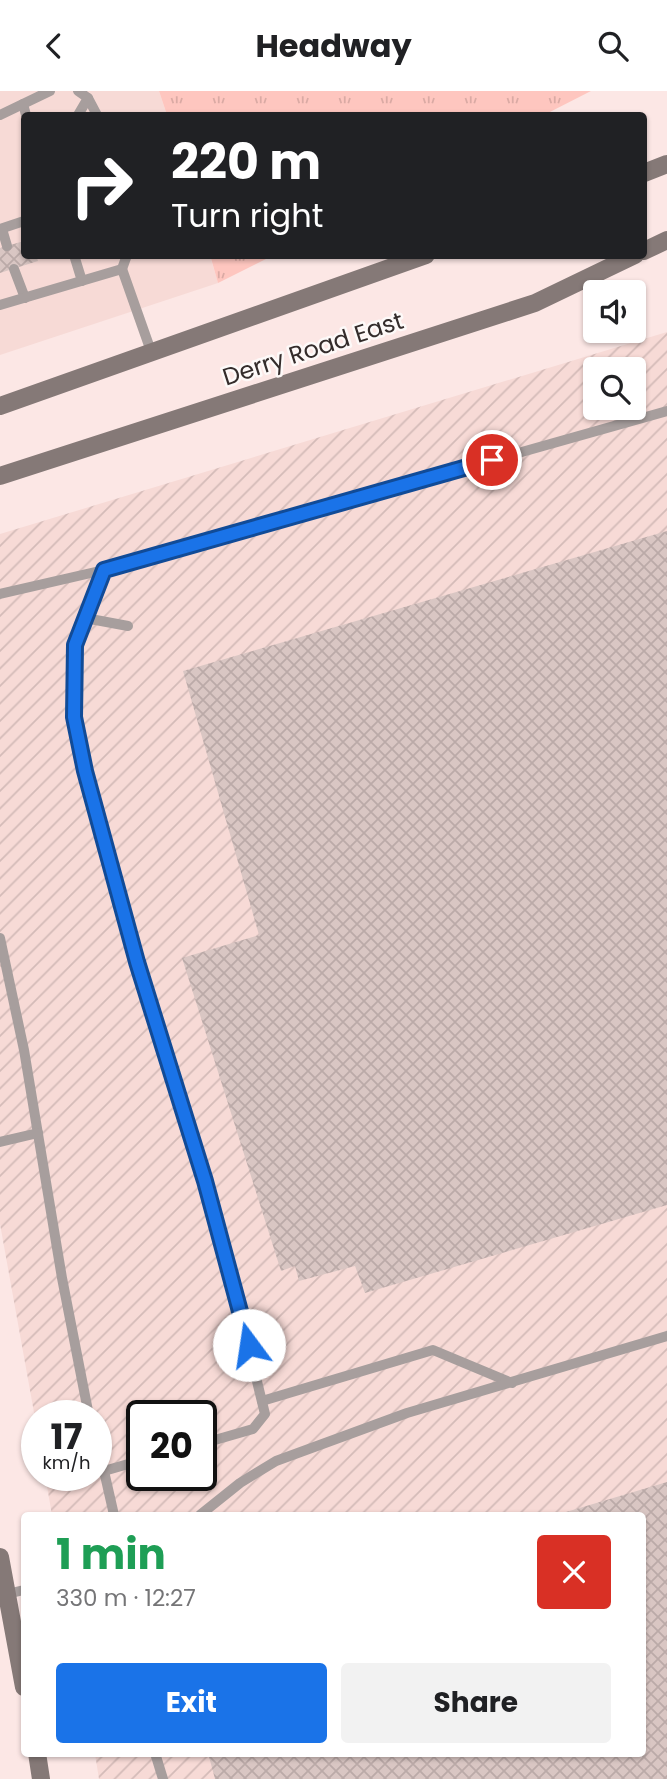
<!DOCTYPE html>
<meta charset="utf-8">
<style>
:root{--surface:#fff;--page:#f2f2f2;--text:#202124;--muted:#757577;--accent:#1a73e8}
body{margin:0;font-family:Poppins,sans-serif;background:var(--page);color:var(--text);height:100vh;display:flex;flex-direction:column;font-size:26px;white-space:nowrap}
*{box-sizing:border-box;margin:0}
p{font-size:23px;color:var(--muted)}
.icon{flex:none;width:38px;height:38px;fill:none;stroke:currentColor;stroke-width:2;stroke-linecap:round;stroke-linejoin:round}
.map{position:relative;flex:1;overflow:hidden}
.drawer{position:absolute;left:21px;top:1421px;width:625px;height:245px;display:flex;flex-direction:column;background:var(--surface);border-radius:7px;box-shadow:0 2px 5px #0004}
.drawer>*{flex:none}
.top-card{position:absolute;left:21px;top:21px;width:626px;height:147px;border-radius:7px;box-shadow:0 2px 5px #0004;background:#202124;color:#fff;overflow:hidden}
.controls{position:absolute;left:583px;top:189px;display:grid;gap:14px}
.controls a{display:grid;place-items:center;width:63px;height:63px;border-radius:7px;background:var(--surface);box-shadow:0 2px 5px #0004;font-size:35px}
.speed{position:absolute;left:21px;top:1309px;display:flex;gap:14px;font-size:35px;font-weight:700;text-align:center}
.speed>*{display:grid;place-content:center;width:91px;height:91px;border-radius:50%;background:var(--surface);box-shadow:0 2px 5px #0004;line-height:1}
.speed small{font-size:18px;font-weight:400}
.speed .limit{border:4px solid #111;border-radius:10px;background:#fff;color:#111}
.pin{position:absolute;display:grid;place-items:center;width:60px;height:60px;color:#fff;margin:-30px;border:4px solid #fff;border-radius:50%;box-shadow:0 2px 7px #0007}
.me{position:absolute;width:77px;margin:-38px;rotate:346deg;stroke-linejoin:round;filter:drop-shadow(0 0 5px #0008)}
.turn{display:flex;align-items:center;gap:24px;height:147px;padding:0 35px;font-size:32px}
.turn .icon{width:91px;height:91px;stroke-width:2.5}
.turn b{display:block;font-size:49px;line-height:60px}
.round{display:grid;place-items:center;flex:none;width:74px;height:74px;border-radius:7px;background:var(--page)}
.headline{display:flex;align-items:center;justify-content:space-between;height:119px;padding:0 35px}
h1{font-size:42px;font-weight:700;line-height:52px;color:#1e9e55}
.button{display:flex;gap:14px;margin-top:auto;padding:14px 35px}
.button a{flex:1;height:80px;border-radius:7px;background:var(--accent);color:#fff;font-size:28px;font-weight:700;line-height:80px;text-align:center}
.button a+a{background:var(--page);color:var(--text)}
header{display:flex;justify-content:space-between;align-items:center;height:91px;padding:0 35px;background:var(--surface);font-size:32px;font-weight:700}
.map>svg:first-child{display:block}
</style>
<header><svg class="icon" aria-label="back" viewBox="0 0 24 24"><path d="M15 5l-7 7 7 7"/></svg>Headway<svg class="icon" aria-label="search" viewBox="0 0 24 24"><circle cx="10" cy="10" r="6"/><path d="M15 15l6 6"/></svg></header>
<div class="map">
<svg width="667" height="1688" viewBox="0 0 667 1688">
<defs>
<pattern id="industrial-furrows" width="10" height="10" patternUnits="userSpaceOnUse" patternTransform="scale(1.75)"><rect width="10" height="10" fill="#f7dad6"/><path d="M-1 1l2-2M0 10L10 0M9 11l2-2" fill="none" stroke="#d4bbb8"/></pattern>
<pattern id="grass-tufts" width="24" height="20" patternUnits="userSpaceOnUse" patternTransform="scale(1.75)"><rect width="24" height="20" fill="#fec6bf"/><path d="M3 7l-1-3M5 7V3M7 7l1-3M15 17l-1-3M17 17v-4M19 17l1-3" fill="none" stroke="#daaaa4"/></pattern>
<pattern id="building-cross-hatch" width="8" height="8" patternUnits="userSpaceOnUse" patternTransform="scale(1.75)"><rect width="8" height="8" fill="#d9c6c3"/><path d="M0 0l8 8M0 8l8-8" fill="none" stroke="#bbaaa8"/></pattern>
</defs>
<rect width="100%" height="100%" fill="#fce7e5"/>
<path fill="#f7dad6" d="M0 0H159L167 24H24V164L210 165 218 192 0 264Z"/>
<path fill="url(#industrial-furrows)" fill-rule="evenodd" d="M667 241V1688H99L95 1663 642 1662V1424H52L45 1384H96V1325H37V1338L0 1133V443ZM595 278H634V317H595ZM142 1325H201V1384H142Z"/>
<g fill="url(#grass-tufts)">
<path d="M159 0H591L544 24H167Z"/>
<path d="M210 164H272V165L218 192Z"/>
</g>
<g fill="url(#building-cross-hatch)">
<path d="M24 150V164H36L38 170 0 182V157Z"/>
<path d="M667 440V1114L365 1202 355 1175 299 1190 295 1175 281 1180 182 867 259 844 183 580Z"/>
<path d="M667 1391V1688H215L208 1662H642V1424H556Z"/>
</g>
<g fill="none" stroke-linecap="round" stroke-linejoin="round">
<g stroke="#a79e9d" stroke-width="10">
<path d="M78 0 88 7 97 24"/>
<path d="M23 13 26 24"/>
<path d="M0 24 50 0"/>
<path d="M78 24 88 7"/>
<path d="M0 138 24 130"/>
<path d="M2 138 7 155"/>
<path d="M74 164 82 190"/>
<path d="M14 178 25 207"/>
<path d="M122 178 127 164"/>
<path d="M0 214 122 178 152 263"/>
<path d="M0 503 104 479"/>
<path d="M85 527 128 535"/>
<path d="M0 847 24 959 62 1187 89 1325"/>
<path d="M0 1051 38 1042"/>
<path d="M262 1310 433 1259 512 1292"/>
<path d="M96 1351 104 1380 142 1369"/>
<path d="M201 1353 253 1338 265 1323 223 1152 137 871 85 680 73 626 75 554 104 479 667 320"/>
<path d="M104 1380 114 1424"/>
<path d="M200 1424 240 1392 276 1370 407 1322 667 1245"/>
<path d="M7 1503 24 1499"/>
<path d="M155 1662 163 1688"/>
</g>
<g stroke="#857977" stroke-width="18">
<path d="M644 82 667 73"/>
<path d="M644 160 667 149"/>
<path d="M0 315 426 164"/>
<path d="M0 385 535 212 635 164"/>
<path d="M0 1466 24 1596"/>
<path d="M37 1662 41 1688"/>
</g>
</g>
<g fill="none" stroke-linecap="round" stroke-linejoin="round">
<defs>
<path id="route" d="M249 1254 205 1090 137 871 85 680 74 626 75 554 104 479 492 369"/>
</defs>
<use href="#route" stroke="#114b97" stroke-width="18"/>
<use href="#route" stroke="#1a73e8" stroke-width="12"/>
</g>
<g text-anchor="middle" stroke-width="5" stroke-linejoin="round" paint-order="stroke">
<g font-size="24" fill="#342c2b" stroke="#fdf9f8">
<text transform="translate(313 258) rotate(-18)" y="8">Derry Road East</text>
</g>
</g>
</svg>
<div class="controls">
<a><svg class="icon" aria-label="sound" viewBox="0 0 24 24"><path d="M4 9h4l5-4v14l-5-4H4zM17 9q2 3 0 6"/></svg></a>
<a><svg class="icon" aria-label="search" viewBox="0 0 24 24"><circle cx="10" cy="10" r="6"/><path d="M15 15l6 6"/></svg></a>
</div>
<div class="speed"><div>17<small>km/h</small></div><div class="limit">20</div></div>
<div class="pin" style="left:492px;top:369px;background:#d93025"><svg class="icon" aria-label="arrive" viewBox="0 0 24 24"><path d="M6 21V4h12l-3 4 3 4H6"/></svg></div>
<svg class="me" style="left:249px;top:1254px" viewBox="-20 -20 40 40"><circle r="19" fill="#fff"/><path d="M0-13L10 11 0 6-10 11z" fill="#1a73e8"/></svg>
<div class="top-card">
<div class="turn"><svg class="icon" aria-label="right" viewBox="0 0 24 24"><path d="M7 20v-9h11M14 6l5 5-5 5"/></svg><div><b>220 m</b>Turn right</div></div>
</div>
<section class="drawer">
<div class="headline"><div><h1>1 min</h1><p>330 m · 12:27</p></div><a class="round" style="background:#d93025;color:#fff"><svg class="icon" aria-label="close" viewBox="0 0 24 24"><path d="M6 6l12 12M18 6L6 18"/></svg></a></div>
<div class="button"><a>Exit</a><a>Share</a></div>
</section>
</div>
